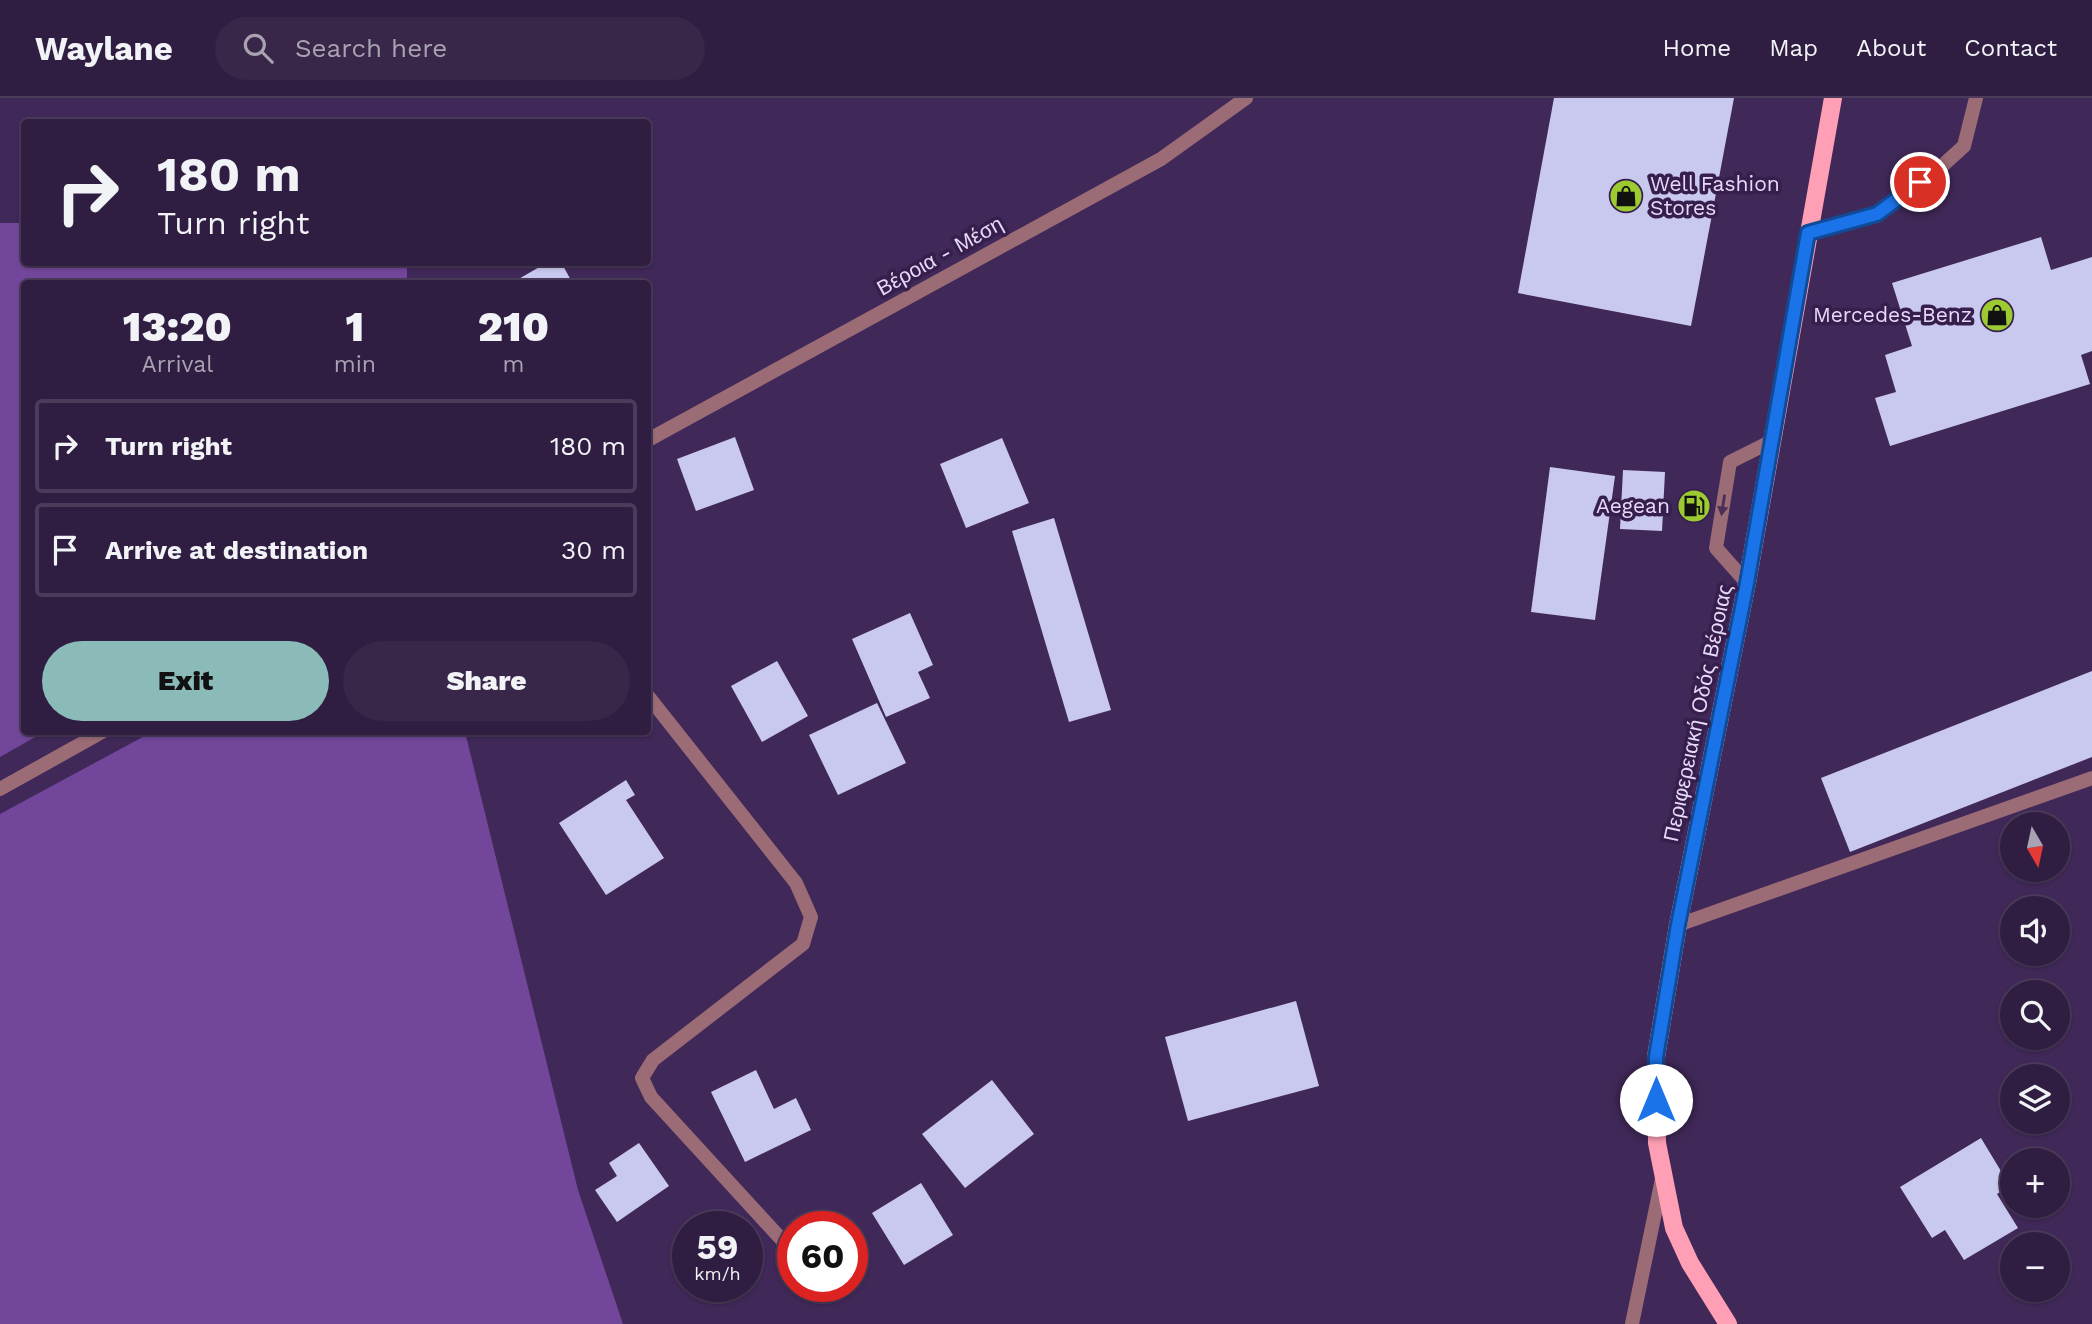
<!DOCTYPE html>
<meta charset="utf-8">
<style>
:root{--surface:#301e42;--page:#382749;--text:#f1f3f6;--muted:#a8a2b2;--line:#4b3c5b;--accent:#8bbbb9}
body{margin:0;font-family:"Work Sans",sans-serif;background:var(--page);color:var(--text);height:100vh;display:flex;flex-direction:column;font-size:26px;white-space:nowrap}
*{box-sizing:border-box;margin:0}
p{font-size:23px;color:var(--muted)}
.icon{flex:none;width:38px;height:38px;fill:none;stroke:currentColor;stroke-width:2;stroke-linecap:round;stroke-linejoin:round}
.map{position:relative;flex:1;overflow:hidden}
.sheet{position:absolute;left:21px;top:182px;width:630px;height:455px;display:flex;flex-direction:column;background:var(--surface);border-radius:7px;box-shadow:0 2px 5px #0004,0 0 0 2px var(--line)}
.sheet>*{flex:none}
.hud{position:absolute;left:21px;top:21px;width:630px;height:147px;border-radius:7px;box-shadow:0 2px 5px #0004,0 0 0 2px var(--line);background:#301e42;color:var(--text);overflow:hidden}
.needle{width:46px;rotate:171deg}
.fabs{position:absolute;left:2000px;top:714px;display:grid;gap:14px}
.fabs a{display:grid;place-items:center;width:70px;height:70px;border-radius:50%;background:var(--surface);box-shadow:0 2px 5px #0004,0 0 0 2px var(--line);font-size:35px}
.speed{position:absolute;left:672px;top:1113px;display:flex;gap:14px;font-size:35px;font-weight:700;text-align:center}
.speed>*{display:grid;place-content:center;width:91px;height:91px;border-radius:50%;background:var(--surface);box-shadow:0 2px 5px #0004,0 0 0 2px var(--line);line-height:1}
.speed small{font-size:18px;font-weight:400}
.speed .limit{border:10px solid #d22;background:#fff;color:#111}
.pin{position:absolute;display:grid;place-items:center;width:60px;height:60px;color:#fff;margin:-30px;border:4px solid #fff;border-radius:50%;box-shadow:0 2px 7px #0007}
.me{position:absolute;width:77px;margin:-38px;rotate:0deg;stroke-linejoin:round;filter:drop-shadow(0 0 5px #0008)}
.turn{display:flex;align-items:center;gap:24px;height:147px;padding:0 21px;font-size:32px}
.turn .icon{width:91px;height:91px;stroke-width:2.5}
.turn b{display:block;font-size:49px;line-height:60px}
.eta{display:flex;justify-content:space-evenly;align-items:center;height:119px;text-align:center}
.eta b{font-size:42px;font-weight:800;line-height:49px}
.cta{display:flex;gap:14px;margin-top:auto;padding:14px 21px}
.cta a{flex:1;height:80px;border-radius:42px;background:var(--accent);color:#111;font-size:28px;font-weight:800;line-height:80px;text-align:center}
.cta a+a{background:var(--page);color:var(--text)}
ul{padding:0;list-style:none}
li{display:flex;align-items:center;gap:21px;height:94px;margin:0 14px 10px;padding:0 7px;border:4px solid var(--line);border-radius:7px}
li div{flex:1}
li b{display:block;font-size:26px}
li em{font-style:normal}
header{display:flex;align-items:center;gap:42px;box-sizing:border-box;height:98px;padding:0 35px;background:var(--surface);border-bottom:2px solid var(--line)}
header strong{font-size:33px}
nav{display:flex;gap:38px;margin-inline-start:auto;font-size:24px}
.search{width:490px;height:63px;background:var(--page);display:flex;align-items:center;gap:18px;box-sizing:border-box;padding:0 24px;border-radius:38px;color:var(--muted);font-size:26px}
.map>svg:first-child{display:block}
</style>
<header>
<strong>Waylane</strong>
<div class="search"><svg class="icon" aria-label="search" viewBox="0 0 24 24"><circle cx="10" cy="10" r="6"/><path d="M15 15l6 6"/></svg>Search here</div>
<nav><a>Home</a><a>Map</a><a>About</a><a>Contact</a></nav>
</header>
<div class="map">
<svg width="2092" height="1226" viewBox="0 0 2092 1226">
<rect width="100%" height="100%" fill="#402858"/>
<g fill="#72479b">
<path d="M0 125H24V164L407 165V185L24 186V634H44L0 659Z"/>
<path d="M152 634H465L578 1092 623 1226H0V716Z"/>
</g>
<g fill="#c9c9f0">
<path d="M1554 0H1734L1691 228 1518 195Z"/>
<path d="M2041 139 2051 172 2092 159V253L2081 257 2090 286 1890 348 1875 300 1896 294 1885 257 1912 248 1892 185Z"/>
<path d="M548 164H561L573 186H510Z"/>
<path d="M735 339 754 392 696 413 677 361Z"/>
<path d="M1002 340 1029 405 966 430 940 366Z"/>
<path d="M1550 369 1615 378 1595 522 1531 514Z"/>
<path d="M1623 372 1665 374 1662 433 1620 431Z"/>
<path d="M1054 420 1111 612 1069 624 1012 433Z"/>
<path d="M910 515 933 567 918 574 930 600 886 619 852 541Z"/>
<path d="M777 563 808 618 762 644 731 588Z"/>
<path d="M2092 573V659L1850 754 1821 680Z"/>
<path d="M877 605 906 665 838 697 809 637Z"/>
<path d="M626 682 635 697 626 702 664 760 606 797 559 725Z"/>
<path d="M1296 903 1319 988 1188 1023 1165 939Z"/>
<path d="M756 972 774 1011 796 1000 811 1032 745 1064 711 994Z"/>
<path d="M992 982 1034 1036 965 1090 922 1036Z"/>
<path d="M1981 1040 2010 1088 1997 1096 2018 1130 1964 1162 1945 1132 1932 1140 1900 1089Z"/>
<path d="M639 1045 669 1088 617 1124 595 1092 617 1078 609 1065Z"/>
<path d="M921 1085 953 1137 904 1167 872 1115Z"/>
</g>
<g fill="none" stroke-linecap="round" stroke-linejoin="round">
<g stroke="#9b6c76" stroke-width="14">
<path d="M1808 135 1877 116 1942 68 1964 48 1976 0"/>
<path d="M1747 485 1716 450 1730 364 1772 343"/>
<path d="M1678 827 2092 680"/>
</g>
<g stroke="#9b6c76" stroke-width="14">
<path d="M648 598 796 785 811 819 803 846 653 962 642 980 651 999 793 1154"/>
<path d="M1632 1226 1662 1081"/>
</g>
<g stroke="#9b6c76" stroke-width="14">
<path d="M648 342 1161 61 1246 0"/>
<path d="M0 691 102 634"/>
</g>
<path stroke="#ff9fb5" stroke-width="18" d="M1728 1226 1690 1165 1674 1130 1657 1045 1656 959 1678 827 1747 485 1833 0"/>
</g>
<defs><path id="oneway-solid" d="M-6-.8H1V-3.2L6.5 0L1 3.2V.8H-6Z" transform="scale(1.75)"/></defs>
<use fill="#4a2e55" href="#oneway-solid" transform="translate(1723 407) rotate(99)"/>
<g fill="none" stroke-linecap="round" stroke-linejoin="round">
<defs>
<path id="route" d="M1656 1002V959L1678 827 1747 485 1808 135 1877 116 1920 84"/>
</defs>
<use href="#route" stroke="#114b97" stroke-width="18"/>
<use href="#route" stroke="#1a73e8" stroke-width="12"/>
</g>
<defs>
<symbol id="shop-disc" viewBox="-11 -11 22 22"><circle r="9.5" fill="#9cca31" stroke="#361e4d"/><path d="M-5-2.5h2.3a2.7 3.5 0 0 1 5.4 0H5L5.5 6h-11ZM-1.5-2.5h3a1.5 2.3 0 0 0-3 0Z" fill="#111"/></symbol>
<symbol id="fuel-disc" viewBox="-11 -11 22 22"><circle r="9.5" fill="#9cca31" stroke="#361e4d"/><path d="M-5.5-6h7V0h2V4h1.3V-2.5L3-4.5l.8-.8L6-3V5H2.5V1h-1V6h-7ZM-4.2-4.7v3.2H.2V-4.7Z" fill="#111"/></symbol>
</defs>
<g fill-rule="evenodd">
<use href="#shop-disc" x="1607" y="79" width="38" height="38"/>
<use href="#shop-disc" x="1978" y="198" width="38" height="38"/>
<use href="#fuel-disc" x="1675" y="389" width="38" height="38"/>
</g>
<g text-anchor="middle" stroke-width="7" stroke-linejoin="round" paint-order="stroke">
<g font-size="21" fill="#e7daf8" stroke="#361e4d" text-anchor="end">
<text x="1650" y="93" text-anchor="start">Well Fashion<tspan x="1650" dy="24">Stores</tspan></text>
<text x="1972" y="224">Mercedes-Benz</text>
<text x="1670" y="415">Aegean</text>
</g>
<g font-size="21" fill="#e7daf8" stroke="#361e4d">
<text transform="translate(940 158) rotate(-29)" y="7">Βέροια - Μέση</text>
<text transform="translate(1698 615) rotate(-78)" y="7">Περιφερειακή Οδός Βέροιας</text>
</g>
</g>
</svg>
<div class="fabs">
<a><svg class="needle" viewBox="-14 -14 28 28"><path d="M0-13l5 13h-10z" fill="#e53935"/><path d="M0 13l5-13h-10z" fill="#a8a2b2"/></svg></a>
<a><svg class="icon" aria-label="sound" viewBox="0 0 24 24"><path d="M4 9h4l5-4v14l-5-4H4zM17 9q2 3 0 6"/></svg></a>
<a><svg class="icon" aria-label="search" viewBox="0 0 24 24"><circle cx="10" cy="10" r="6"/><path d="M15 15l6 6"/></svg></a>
<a><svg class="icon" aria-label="layers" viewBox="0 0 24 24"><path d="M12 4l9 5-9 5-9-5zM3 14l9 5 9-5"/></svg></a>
<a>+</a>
<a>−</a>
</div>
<div class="speed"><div>59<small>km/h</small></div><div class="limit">60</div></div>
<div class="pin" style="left:1920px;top:84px;background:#d93025"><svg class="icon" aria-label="arrive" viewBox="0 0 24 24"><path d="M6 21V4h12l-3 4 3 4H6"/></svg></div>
<svg class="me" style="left:1656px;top:1002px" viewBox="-20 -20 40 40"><circle r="19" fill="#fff"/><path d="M0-13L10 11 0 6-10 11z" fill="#1a73e8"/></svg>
<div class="hud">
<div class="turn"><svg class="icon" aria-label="right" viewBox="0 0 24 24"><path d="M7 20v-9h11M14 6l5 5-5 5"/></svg><div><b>180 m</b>Turn right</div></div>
</div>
<section class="sheet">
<div class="eta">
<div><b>13:20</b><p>Arrival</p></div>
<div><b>1</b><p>min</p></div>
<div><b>210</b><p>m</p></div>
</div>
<ul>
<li><svg class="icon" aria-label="right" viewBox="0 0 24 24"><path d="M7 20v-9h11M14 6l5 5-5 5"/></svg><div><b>Turn right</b></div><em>180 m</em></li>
<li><svg class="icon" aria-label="arrive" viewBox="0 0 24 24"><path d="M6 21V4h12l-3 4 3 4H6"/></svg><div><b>Arrive at destination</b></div><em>30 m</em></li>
</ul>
<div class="cta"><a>Exit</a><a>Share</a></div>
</section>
</div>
